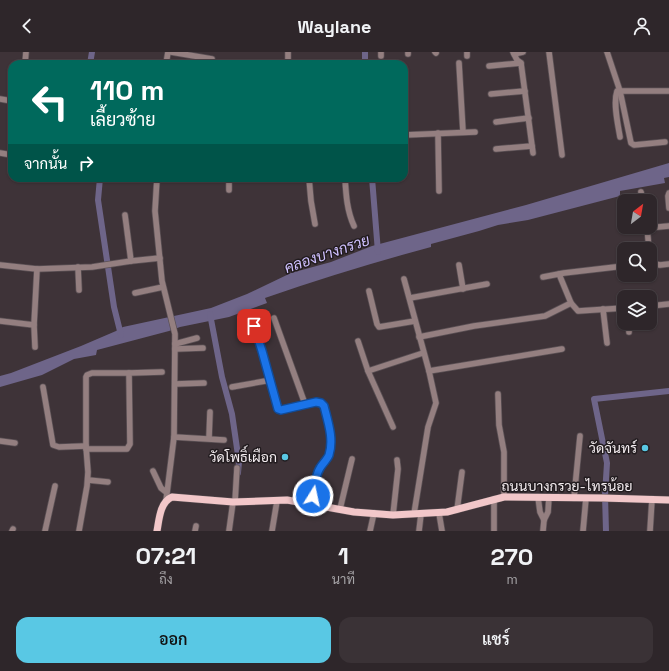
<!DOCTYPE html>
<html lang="th">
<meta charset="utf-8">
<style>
:root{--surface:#2e262a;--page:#3a3236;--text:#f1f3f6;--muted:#a7a5a8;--line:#494347;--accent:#59c8e4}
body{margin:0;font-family:"Space Grotesk",Sarabun,sans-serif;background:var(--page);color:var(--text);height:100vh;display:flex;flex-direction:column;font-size:15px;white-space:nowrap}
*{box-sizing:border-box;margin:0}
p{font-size:13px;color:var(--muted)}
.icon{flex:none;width:22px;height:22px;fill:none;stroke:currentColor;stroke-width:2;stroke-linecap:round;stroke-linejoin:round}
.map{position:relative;height:479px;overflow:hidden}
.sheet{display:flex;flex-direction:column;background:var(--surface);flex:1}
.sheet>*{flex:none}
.top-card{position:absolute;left:8px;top:8px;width:400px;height:122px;border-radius:12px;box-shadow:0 1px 3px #0004,0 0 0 1px var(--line);background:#00695c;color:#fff;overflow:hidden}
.needle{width:26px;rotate:31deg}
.tools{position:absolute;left:617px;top:142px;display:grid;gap:8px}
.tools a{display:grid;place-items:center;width:40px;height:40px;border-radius:8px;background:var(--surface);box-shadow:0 1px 3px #0004,0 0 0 1px var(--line);font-size:20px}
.pin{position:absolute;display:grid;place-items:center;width:34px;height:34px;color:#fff;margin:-17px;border-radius:8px;box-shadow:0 2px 6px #0006}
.me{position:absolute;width:44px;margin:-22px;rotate:10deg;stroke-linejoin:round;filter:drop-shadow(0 0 3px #0008)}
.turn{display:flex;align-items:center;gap:14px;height:84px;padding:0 16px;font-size:18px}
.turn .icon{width:52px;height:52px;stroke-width:2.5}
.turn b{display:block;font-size:28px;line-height:34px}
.then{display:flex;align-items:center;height:38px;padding:0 16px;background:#0003;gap:8px;font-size:15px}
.eta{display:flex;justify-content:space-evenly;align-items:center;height:68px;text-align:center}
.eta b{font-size:24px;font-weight:600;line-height:28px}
.button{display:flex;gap:8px;margin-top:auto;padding:8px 16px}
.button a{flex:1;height:46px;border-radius:12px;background:var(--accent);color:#111;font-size:16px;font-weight:600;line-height:46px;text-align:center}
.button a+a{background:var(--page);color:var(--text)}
header{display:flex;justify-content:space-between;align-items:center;height:52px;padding:0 16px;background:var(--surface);font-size:18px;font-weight:600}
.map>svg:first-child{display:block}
</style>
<header><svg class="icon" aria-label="back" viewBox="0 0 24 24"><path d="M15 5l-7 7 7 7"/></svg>Waylane<svg class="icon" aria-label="person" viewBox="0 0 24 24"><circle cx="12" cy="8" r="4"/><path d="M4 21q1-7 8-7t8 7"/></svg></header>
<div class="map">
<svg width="669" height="479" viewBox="0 0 669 479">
<rect width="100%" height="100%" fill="#3e3338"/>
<path fill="#6e6589" d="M669 111V125L664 126 665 131 620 139V144L528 168 498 173 479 179 431 192V195C375 210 319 227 265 246L267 251 229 265 180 275 169 279 97 298 96 303 74 307 42 323 0 335V324L11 321 81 294 116 279 123 275 211 256 247 242 291 221 331 210 372 194 526 153Z"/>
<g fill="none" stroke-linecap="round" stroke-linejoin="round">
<g stroke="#6e6589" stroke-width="6">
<path d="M365 0V12"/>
<path d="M90 12 92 0"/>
<path d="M100 126 98 148 114 255 121 283"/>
<path d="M372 126 378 200"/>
<path d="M210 262 222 325 232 362 239 410 238 421"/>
<path d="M606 479 605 443 607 411 594 347 669 339"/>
</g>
<defs>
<g id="minor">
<path d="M171 0 212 7"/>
<path d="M381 0V4"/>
<path d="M408 0V2"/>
<path d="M435 0 436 1"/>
<path d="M467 0V4"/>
<path d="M513 0 517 8 521 11 533 101"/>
<path d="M549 0 562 103"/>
<path d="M607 0 620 39 631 91 634 93 665 90"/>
<path d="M514 2 523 0"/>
<path d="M459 11 463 80"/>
<path d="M25 12 26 0"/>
<path d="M166 12 168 0"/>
<path d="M232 12H235"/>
<path d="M288 12V0"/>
<path d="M489 14 521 11"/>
<path d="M491 42 525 39"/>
<path d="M0 47 12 49"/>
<path d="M496 70 529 66"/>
<path d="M438 81 439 139"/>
<path d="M404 83 475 80"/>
<path d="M620 85C618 73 613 51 617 39H669"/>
<path d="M496 97 532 94"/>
<path d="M0 101 12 103"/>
<path d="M157 126 155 159 162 229 175 282 174 385 166 449"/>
<path d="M229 126V138"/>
<path d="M309 126 311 149 315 172"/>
<path d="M345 126C346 143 347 159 354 174"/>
<path d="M265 127V126"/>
<path d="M641 140 643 149"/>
<path d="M669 141 668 144 669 156"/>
<path d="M125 163 131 209"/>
<path d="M647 175 649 197"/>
<path d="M647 176 669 174"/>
<path d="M650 211 660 213 669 212"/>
<path d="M0 213 37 217 92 215 131 209 160 206"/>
<path d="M459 213 463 237"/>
<path d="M78 215 79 238"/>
<path d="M559 222 571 251 578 259 624 256"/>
<path d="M543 225 564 221 624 214"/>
<path d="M404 227 429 319 436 351 428 375 414 462"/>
<path d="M369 239 377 272 379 275 415 269"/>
<path d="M135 241 163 235"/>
<path d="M410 246 487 232"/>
<path d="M650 254 669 252"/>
<path d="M603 257 607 291"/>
<path d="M248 261 259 288 279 357 282 358 316 350 321 351 324 354C328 370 334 387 329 403 326 410 320 415 317 422 314 432 314 443 311 453"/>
<path d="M274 266 305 352"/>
<path d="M0 269 34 273 37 217"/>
<path d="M34 273 35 295"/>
<path d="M629 280V271"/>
<path d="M419 285 474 274 545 264 571 251"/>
<path d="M358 289 368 319 393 375"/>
<path d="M175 292 197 286"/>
<path d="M175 297 203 296"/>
<path d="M368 319 423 301"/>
<path d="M429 319 562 297"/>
<path d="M175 332 204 331"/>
<path d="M43 335 53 393 59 395 86 394"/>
<path d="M232 335 271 328"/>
<path d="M498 342 499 373 504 400V445"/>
<path d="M174 385 224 388"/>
<path d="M209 386 210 360"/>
<path d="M0 389 15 391"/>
<path d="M86 397H127L130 392 129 321 162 320"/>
<path d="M153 419 161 436 166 440"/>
<path d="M88 428 108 430"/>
<path d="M538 445 540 460 544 468"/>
<path d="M574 446 580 384"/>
<path d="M235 450 237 416"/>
<path d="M340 457 352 407"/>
<path d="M457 458 462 420"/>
<path d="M439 461 442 479"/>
<path d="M393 463 398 417 397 408"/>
<path d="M12 479 13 477"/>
<path d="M45 479 55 434"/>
<path d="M79 479 87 434 88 420 86 394V325L87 323 92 321H129"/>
<path d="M195 479 196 474"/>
<path d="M229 479 233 450"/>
<path d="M272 479 277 449"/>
<path d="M370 479 374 461"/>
<path d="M419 479 421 462"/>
<path d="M494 479V447"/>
<path d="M543 479 544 468 548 460 549 445"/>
<path d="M583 479 586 446"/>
<path d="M650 479 652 447"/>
</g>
<path id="major" d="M157 479C159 468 160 450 172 445L233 450 287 448 354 460 393 463 447 460 504 445 603 446 669 448"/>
</defs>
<use href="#minor" stroke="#5b5155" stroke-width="7"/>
<use href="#major" stroke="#5b5155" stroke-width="8"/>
<use href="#minor" stroke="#947f80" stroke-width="5.5"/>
<use href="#major" stroke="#f2c7c9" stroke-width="7"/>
</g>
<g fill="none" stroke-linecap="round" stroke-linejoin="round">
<defs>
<path id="route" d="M254 274 262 299 278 357 281 358 316 350 321 351 324 354C328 370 334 387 329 403 327 408 322 412 320 416 315 424 315 434 313 444"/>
</defs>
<use href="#route" stroke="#114b97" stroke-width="10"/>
<use href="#route" stroke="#1a73e8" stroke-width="7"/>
</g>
<g fill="#59c8e4" stroke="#221c1f" stroke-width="1.5">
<circle cx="645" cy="396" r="4"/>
<circle cx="285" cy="405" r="4"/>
</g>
<g text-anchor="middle" stroke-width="3" stroke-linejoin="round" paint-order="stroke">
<g font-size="14" fill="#f4edf0" stroke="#221c1f" text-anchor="end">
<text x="637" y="401">วัดจันทร์</text>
<text x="277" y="410">วัดโพธิ์เผือก</text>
</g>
<g font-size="14" fill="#f4edf0" stroke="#221c1f">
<text x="567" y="439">ถนนบางกรวย-ไทรน้อย</text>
</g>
<g font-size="15" font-style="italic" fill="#d0c1ff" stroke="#221c1f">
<text transform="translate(327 202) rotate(-19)" y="5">คลองบางกรวย</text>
</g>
</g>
</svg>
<div class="tools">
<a><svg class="needle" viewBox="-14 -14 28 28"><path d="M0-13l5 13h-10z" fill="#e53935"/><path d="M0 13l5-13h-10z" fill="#a7a5a8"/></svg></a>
<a><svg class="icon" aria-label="search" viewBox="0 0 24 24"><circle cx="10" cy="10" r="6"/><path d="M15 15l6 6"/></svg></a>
<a><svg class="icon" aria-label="layers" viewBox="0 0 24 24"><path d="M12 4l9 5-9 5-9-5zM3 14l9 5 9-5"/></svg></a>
</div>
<div class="pin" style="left:254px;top:274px;background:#d93025"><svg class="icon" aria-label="arrive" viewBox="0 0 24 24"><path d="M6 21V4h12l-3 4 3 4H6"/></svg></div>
<svg class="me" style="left:313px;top:444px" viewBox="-20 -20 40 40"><circle r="17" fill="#1a73e8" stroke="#fff" stroke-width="3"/><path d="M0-11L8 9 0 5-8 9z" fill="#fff"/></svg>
<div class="top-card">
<div class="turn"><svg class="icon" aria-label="left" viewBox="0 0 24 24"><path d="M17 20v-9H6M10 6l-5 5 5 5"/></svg><div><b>110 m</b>เลี้ยวซ้าย</div></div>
<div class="then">จากนั้น<svg class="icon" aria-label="right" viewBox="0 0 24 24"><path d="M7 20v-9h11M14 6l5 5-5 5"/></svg></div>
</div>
</div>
<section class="sheet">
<div class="eta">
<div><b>07:21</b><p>ถึง</p></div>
<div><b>1</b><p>นาที</p></div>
<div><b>270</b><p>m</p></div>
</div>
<div class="button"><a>ออก</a><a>แชร์</a></div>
</section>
